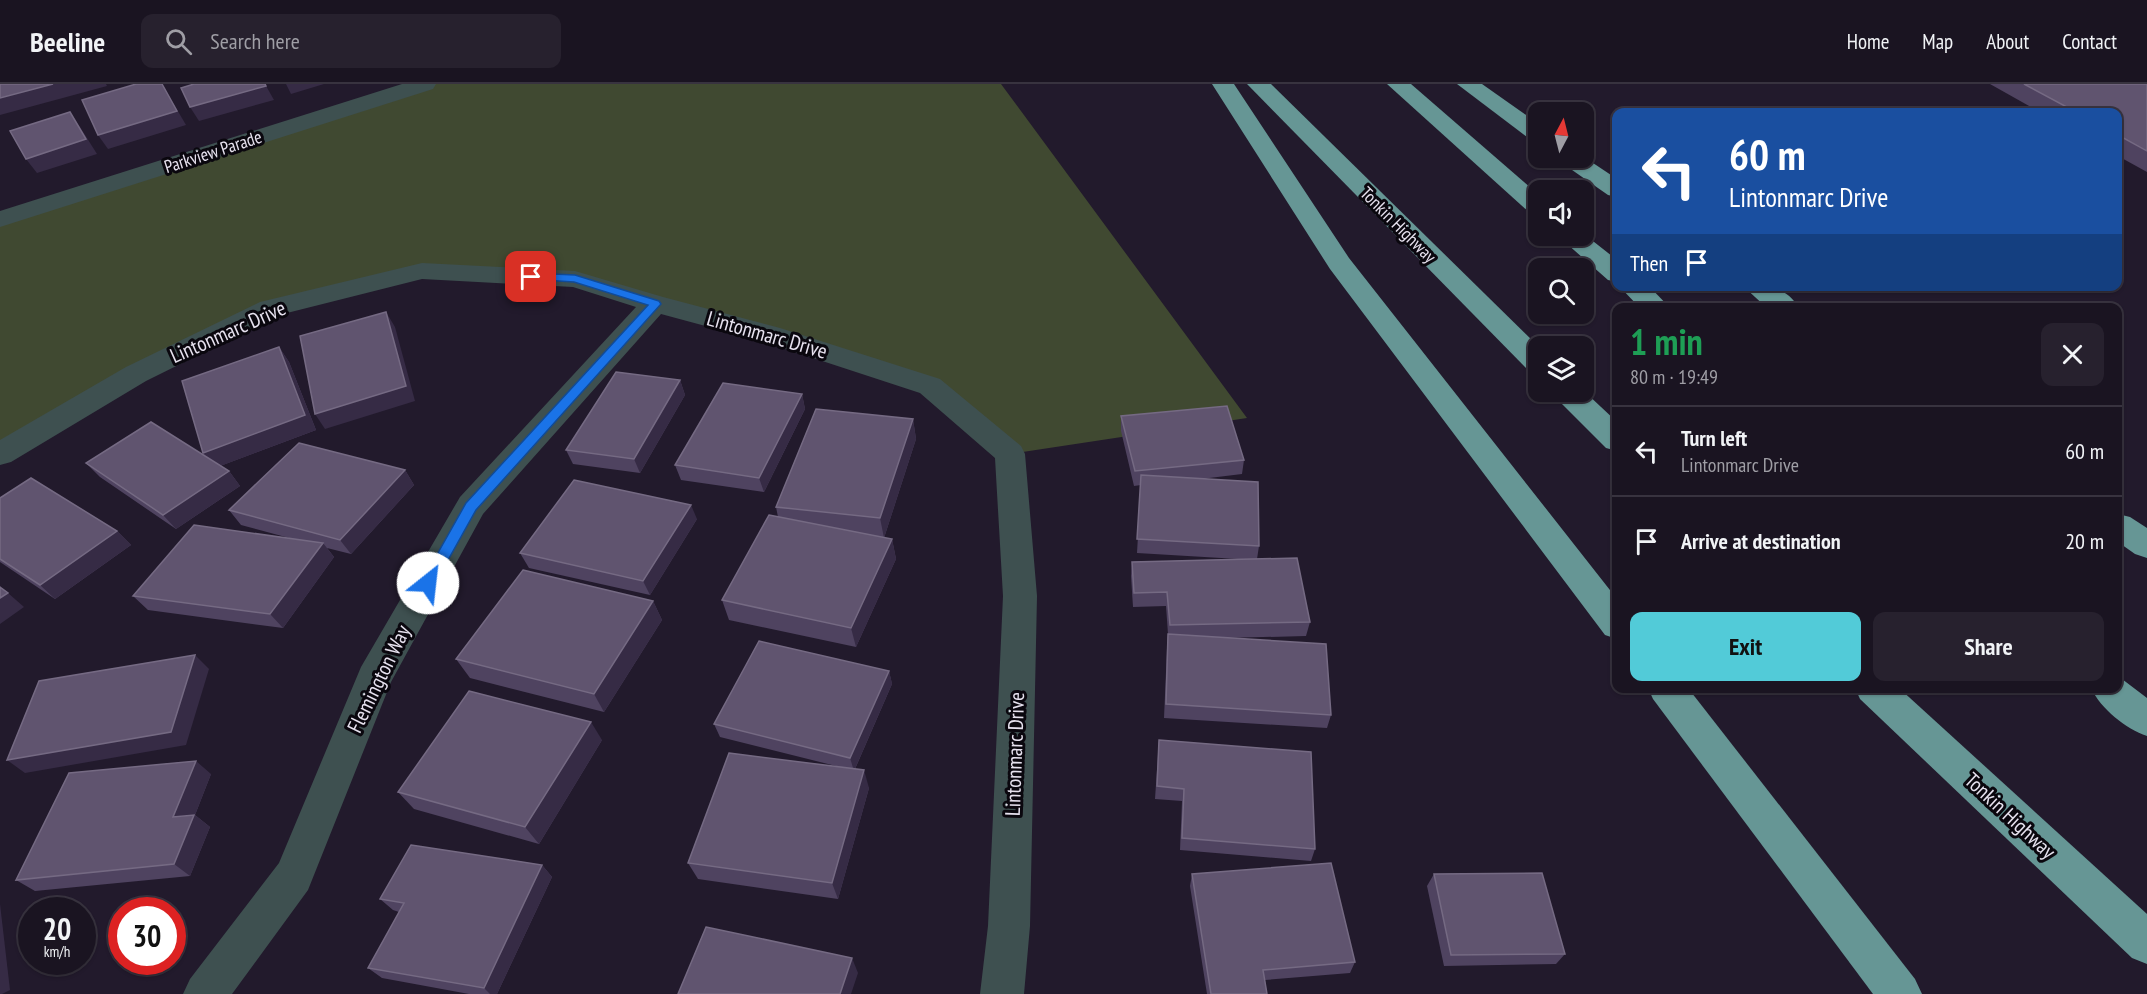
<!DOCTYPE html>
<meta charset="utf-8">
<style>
:root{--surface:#1a1421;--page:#27212e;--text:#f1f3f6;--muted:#9f9ea5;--line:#38333f;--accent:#52cbd8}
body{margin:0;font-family:"PT Sans Narrow",sans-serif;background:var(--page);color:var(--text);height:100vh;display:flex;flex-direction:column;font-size:22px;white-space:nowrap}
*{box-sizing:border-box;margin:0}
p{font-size:20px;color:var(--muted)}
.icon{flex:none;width:33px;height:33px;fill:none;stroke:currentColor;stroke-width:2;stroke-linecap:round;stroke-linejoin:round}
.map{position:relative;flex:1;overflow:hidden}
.drawer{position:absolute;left:1612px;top:219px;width:510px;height:390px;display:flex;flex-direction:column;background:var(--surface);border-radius:12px;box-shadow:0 2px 4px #0004,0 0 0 2px var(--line)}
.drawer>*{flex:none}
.banner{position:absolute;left:1612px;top:24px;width:510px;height:183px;border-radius:12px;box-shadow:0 2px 4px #0004,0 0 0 2px var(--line);background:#1a4fa0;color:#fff;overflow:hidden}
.needle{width:39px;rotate:7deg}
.controls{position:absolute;left:1528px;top:18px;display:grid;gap:12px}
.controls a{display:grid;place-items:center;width:66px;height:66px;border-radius:12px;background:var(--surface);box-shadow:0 2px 4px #0004,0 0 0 2px var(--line);font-size:30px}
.speed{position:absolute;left:18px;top:813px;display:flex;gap:12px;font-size:30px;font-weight:700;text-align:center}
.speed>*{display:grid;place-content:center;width:78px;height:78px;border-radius:50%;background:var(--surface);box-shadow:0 2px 4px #0004,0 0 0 2px var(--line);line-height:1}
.speed small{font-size:15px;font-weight:400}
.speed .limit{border:9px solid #d22;background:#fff;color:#111}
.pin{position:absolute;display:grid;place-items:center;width:51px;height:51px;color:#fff;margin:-26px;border-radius:12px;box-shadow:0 3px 9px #0006}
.me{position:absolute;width:66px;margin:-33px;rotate:29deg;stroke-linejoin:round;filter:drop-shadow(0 0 4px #0008)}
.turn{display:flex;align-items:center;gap:21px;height:126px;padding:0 18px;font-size:27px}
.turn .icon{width:78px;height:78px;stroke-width:2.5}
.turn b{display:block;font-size:42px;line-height:51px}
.then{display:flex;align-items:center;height:57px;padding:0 18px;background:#0003;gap:12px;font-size:22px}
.round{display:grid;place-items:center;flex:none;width:63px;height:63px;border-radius:12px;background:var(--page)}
.head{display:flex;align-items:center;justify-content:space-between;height:102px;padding:0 18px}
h1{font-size:36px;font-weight:600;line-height:45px;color:#1e9e55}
.primary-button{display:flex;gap:12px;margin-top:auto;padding:12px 18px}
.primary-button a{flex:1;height:69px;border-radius:12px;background:var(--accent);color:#111;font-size:24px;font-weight:600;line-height:69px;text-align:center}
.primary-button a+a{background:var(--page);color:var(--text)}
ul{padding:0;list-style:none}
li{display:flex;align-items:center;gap:18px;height:90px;padding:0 18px;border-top:2px solid var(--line)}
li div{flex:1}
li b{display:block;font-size:22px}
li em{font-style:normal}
header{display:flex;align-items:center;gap:36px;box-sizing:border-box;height:84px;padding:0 30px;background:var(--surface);border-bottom:2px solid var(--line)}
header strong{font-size:28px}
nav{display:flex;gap:33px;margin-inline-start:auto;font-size:21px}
.search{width:420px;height:54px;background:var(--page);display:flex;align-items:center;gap:15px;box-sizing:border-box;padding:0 21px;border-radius:12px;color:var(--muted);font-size:22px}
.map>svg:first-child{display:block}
</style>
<header>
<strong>Beeline</strong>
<div class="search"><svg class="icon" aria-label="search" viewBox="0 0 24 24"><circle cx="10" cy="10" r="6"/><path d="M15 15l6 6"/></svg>Search here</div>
<nav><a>Home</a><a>Map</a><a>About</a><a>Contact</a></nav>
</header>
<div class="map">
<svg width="2147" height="910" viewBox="0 0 2147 910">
<rect width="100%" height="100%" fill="#221a2c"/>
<path fill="#404931" d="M425 0H1001L1247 334 1010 370 930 302 575 195 422 187 269 224 0 370V135Z"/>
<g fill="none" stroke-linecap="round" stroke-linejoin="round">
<g fill="#3e5050" fill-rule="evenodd">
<path d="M402 0H436L433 5 0 143V127Z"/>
<path d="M422 179 575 187 663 213 780 244 940 295 1021 362 1025 370 1037 512 1030 842 1024 910H980L988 842 1003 512 995 374 920 309 761 257 661 230 483 430 391 598 308 806 232 910H183L190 895 279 779 361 583 460 413 636 223 573 203 422 195 279 231 146 297 11 378 0 381V356L126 283 260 218Z"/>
</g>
<g fill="#669695" fill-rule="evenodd">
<path d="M1212 0H1234L1349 174 1617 515V555L1605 551 1330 185Z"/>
<path d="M1247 0H1271L1539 263V290L1529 287Z"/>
<path d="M1387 0H1411L1539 111V132L1530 129Z"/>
<path d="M1457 0H1482L1539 40V58L1531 56Z"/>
<path d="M1584 73 1617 95V113L1608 111 1562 79 1558 74Z"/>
<path d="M1584 150 1617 176V198L1608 196 1558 152H1584Z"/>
<path d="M1619 202H1649L1670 224H1640Z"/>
<path d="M1743 202C1766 202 1785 201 1799 224H1767Z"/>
<path d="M1584 307 1617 338V367L1606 364 1557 315 1552 308Z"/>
<path d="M2118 430 2130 433 2147 444V474L2135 470 2118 458Z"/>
<path d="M2118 592 2147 614V652C2126 645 2101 625 2091 604H2118Z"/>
<path d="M1648 604H1688L1915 895 1922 910H1873L1653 615Z"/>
<path d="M1855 604H1899L2147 830V880L2132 874 1860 615Z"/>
</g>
</g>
<g fill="#4f4360">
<path d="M1990 0H2147V88L2118 72V28H2040Z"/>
<path d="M279 263 289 278 316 346 220 382 229 387 240 402 176 445 100 393 86 379 206 373 203 369Z"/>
<path d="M680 296 685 311 640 389 573 380 566 366Z"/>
<path d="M802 310 805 325 764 408 681 396 675 381Z"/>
<path d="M1121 332 1244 376 1242 390 1201 395 1259 462 1257 475 1310 538 1306 552 1224 554 1331 631 1327 644 1164 634 1167 564 1168 550 1166 522 1133 523 1131 492 1132 478 1238 475 1137 469 1141 401 1134 402 1121 347Z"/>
<path d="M913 335 916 355 884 454 892 455 896 475 856 563 729 536 722 516 778 433 776 423Z"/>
<path d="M405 386 414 401 351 470 327 464 334 473 283 544 148 526 133 512 293 455 241 441 229 426Z"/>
<path d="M0 414 117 447 131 461 55 515 0 478Z"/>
<path d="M697 435 650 511 529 484 520 469Z"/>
<path d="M653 517 662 536 604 628 470 594 456 575Z"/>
<path d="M889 587 892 600 855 685 869 704 838 815 698 795 688 779 840 683 720 653 714 640Z"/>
<path d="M602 656 539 760 414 725 398 708Z"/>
<path d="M1159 656 1315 765 1311 777 1180 766 1182 717 1155 715Z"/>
<path d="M211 690 195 731 210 743 190 792 35 807 16 796Z"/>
<path d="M542 781 552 793 497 910H469L382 894 368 884 399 828 393 826 380 815Z"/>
<path d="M1192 790 1355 878 1350 889 1265 896 1267 910H1207L1190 802Z"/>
<path d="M1434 790 1565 870 1556 880 1444 882 1427 802Z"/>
</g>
<g fill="#362b45">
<path d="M53 0H106L107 2 0 31V14Z"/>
<path d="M162 0 186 41 108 65 98 51Z"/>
<path d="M265 0 274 16 199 37 190 23Z"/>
<path d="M286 0H324L291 10Z"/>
<path d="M70 28 80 43 97 70 37 89 26 75Z"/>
<path d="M386 228 395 243 415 317 325 345 315 330Z"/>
<path d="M279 263 289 278 316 346 215 384 203 369Z"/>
<path d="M680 296 685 311 640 389 634 375Z"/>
<path d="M802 310 805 325 764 408 759 394Z"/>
<path d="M913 335 916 355 884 454 880 434Z"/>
<path d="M405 386 414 401 351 470 340 456Z"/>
<path d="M229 387 240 402 176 445 163 431Z"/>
<path d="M691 421 697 435 650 511 643 497Z"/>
<path d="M117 447 131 461 55 515 40 501Z"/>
<path d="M892 455 896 475 856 563 851 544Z"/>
<path d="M323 459 334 473 283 544 270 530Z"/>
<path d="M8 509 24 523 0 540V514Z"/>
<path d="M653 517 662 536 604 628 594 610Z"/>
<path d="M195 571 209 585 186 661 25 689 7 676Z"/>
<path d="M889 587 892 600 854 687 850 674Z"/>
<path d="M591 638 602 656 539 760 525 743Z"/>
<path d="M196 677 211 690 195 731 210 743 190 792 174 780 173 733Z"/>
<path d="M864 686 869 704 838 815 832 799Z"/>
<path d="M542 781 552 793 497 910H490L484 904Z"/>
<path d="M0 820 10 906 2 910H0Z"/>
<path d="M852 874 858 889 851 910H840Z"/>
</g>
<g fill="#60546f" stroke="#756a83" stroke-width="1.5">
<path d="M0 0H53L0 14Z"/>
<path d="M136 0H162L177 27 98 51 82 16Z"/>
<path d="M194 0H265L266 2 190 23 181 4Z"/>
<path d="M2024 0H2147V67L2118 51V28H2076Z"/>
<path d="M70 28 86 55 26 75 10 47Z"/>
<path d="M386 228 406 302 315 330 300 252Z"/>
<path d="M279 263 305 331 203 369 182 297Z"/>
<path d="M616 288 680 296 634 375 566 366Z"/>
<path d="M723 299 802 310 759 394 675 381Z"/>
<path d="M1227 322 1244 376 1135 387 1121 332Z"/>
<path d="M816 325 913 335 880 434 776 423Z"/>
<path d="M151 338 229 387 163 431 86 379Z"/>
<path d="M299 359 405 386 340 456 229 426Z"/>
<path d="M1141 391 1258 398 1259 462 1137 455Z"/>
<path d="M31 394 117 447 40 501 0 475V414Z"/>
<path d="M574 396 691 421 643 497 520 469Z"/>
<path d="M769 431 892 455 851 544 722 516Z"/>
<path d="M194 441 323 459 270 530 133 512Z"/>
<path d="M1297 474 1310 538 1170 541 1167 508 1134 509 1132 478Z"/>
<path d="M523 486 653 517 594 610 456 575Z"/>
<path d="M0 503 8 509 0 514Z"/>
<path d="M1168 550 1326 560 1331 631 1166 620Z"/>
<path d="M759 557 889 587 850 674 714 640Z"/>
<path d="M195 571 171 648 7 676 39 597Z"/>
<path d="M469 607 591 638 525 743 398 708Z"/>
<path d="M1159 656 1311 668 1315 765 1182 754 1184 705 1157 702Z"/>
<path d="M729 669 864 686 832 799 688 779Z"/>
<path d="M196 677 173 733 194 731 174 780 16 796 69 689Z"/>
<path d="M411 761 542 781 484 904 368 884 404 819 380 815Z"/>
<path d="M1331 779 1355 878 1263 886 1267 910H1211L1192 790Z"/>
<path d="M1542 789 1565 870 1451 871 1434 790Z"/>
<path d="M706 843 852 874 840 910H678Z"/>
</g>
<path fill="#1a73e8" stroke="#114b97" stroke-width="1.5" d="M531 189 575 191 659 217 661 220 476 426 433 503H423L421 499 466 419 648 221 574 198 527 195 525 193Z"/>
<g text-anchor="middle" stroke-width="6" stroke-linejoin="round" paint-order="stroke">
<g font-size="18" fill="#e7e2ef" stroke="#0a070e">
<text transform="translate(213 68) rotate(-18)" y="6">Parkview Parade</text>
<text transform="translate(1398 141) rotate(45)" y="6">Tonkin Highway</text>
</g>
<g font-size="21" fill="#e7e2ef" stroke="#0a070e">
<text transform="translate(228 248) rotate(-24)" y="7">Lintonmarc Drive</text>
<text transform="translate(767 251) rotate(16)" y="7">Lintonmarc Drive</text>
<text transform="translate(379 595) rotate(-64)" y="7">Flemington Way</text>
<text transform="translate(1015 670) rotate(-88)" y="7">Lintonmarc Drive</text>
<text transform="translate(2010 732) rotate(43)" y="7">Tonkin Highway</text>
</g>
</g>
</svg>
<div class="controls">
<a><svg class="needle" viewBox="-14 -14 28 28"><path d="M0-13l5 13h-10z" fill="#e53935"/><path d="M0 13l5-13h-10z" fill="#9f9ea5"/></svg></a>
<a><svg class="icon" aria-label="sound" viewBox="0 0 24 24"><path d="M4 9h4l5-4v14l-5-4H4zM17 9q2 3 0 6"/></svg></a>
<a><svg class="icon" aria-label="search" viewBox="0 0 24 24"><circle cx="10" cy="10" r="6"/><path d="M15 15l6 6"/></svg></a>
<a><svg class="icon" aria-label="layers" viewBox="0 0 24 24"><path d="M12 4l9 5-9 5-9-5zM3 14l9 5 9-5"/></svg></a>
</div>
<div class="speed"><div>20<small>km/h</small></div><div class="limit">30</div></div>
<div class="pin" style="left:531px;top:193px;background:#d93025"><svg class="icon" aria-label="arrive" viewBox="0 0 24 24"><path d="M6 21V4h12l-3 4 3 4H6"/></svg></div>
<svg class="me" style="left:428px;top:499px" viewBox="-20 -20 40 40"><circle r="19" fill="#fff"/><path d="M0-13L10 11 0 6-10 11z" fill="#1a73e8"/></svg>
<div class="banner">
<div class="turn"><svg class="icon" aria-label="left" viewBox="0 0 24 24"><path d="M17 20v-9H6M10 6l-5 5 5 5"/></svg><div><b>60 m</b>Lintonmarc Drive</div></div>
<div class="then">Then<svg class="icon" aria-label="arrive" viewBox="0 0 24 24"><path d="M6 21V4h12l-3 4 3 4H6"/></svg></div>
</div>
<section class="drawer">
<div class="head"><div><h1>1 min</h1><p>80 m · 19:49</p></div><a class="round"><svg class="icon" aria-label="close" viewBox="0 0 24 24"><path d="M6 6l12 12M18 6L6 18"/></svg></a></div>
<ul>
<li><svg class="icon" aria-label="left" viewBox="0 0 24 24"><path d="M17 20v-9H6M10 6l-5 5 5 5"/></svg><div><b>Turn left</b><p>Lintonmarc Drive</p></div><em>60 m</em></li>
<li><svg class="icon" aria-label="arrive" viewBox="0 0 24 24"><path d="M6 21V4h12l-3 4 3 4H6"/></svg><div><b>Arrive at destination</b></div><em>20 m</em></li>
</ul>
<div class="primary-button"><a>Exit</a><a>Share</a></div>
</section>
</div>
